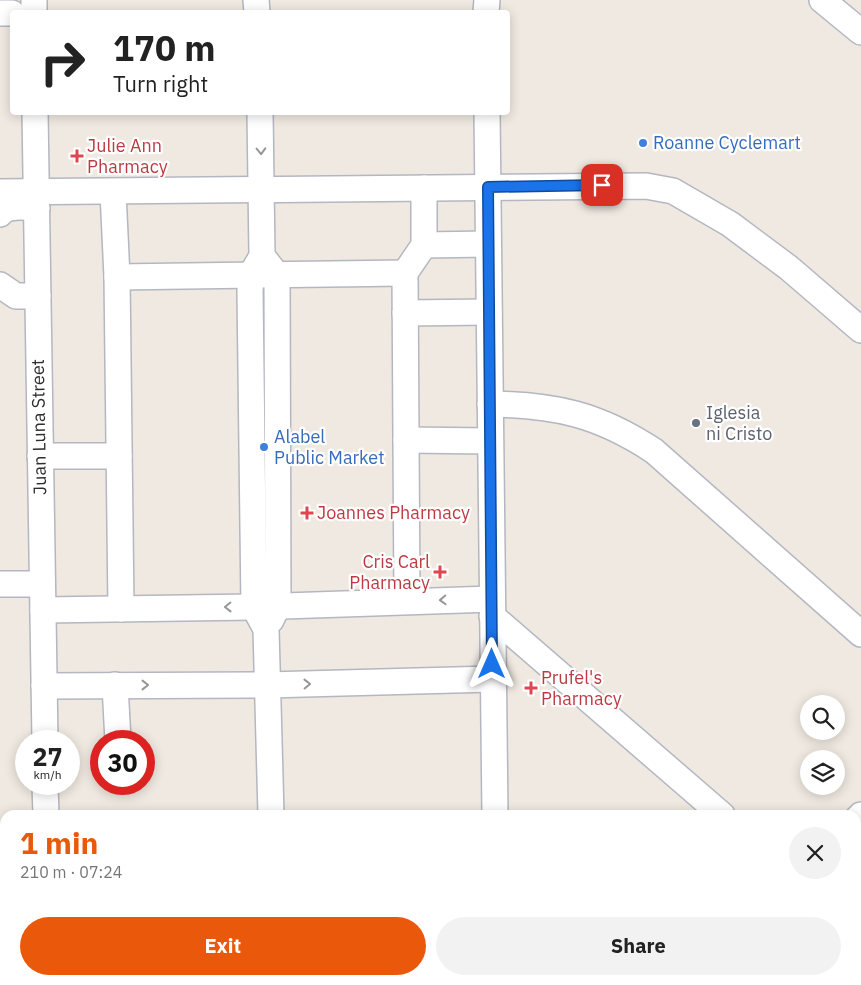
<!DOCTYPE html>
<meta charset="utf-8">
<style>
:root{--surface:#fff;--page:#f2f2f2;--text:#222;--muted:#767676;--accent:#ea580c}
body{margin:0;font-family:"IBM Plex Sans",sans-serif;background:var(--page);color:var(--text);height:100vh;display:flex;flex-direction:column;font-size:19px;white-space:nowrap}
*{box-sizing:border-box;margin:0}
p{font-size:16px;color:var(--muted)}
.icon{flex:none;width:28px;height:28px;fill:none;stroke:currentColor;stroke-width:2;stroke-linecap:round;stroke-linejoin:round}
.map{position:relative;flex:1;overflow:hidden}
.sheet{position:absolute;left:0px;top:810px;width:861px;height:175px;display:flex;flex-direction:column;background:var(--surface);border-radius:15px 15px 0 0;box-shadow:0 2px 12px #0003}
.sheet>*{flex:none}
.top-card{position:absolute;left:10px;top:10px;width:500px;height:105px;border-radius:5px;box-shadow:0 2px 12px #0003;background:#fff;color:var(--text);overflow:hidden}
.controls{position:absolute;left:800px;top:695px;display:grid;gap:10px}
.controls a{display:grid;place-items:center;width:45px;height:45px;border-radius:50%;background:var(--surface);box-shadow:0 2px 12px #0003;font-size:25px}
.speed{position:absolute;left:15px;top:730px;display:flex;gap:10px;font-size:25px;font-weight:700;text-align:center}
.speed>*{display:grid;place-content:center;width:65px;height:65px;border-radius:50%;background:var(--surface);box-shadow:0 2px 12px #0003;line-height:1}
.speed small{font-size:12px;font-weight:400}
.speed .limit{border:8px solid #d22;background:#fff;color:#111}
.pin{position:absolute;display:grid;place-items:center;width:42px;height:42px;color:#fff;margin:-21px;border-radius:10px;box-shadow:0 2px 8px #0006}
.me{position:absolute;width:55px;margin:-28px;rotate:0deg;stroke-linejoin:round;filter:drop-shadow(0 0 4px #0008)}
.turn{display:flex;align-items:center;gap:18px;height:105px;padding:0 20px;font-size:22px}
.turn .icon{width:65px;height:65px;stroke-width:2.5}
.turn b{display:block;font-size:35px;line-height:42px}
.round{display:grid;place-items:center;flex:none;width:52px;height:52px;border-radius:26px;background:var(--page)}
.overview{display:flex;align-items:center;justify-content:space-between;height:85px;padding:0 20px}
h1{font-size:30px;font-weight:800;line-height:38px;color:var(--accent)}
.primary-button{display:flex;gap:10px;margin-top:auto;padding:10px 20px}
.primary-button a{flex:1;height:58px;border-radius:30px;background:var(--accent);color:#fff;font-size:20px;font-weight:800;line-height:58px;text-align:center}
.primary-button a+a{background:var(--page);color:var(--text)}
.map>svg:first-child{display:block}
</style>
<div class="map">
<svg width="861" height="985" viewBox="0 0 861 985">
<rect width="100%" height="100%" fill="#efe9e1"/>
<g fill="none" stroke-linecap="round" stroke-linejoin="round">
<defs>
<g id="minor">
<path d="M34 0V12"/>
<path d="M256 0 257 12"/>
<path d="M822 0 861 32"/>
<path d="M486 12 487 0"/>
<path d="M0 13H12"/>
<path d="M35 112 45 741"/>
<path d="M260 112 262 256 251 275 250 291 254 607 266 629 271 815"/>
<path d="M487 112 495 815"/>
<path d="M0 192 646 186 673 191 730 224 789 268 861 330"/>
<path d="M113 192 117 277 121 609"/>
<path d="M0 214C8 204 25 207 37 208"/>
<path d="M424 245 488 244"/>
<path d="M262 256 277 275 278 606 271 620"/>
<path d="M117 277 405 273"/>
<path d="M0 285 16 296H38"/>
<path d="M405 313 489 312"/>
<path d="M490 404C555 405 598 414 654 451L861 634"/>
<path d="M406 440 490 441"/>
<path d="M40 456H119"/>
<path d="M0 584H42"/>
<path d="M407 601 405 273 424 245V188"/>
<path d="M43 610 254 607 492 599"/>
<path d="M492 616 722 815"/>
<path d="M115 685 118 741"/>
<path d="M44 686 267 685 492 679"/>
<path d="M45 784 46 815"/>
<path d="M856 820 861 815"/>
<path d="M856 935 861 939"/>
<path d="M48 980V985"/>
<path d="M276 980V985"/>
<path d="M498 980V985"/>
<path d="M687 985 693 980"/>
</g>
</defs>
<use href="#minor" stroke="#b4b7c1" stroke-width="28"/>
<use href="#minor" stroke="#fff" stroke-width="25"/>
</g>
<defs><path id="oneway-chevron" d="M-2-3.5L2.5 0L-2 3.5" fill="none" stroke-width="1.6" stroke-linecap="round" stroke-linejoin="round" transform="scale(1.25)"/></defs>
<g stroke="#969696">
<use href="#oneway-chevron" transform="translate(261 151) rotate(88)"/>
<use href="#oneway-chevron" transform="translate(443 600) rotate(178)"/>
<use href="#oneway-chevron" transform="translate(228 607) rotate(179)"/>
<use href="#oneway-chevron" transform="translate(307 684) rotate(-1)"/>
<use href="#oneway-chevron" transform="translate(145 685)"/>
</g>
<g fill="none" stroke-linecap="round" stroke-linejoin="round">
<defs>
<path id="route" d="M492 664 488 187 602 185"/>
</defs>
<use href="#route" stroke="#114b97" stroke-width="12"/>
<use href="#route" stroke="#1a73e8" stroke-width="9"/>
</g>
<g fill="#3f7fe0" stroke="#fff" stroke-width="2">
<circle cx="643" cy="143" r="5"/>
<circle cx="264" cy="447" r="5"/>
</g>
<g fill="#e0444e" stroke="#fff" stroke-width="2">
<path d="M74.5 148.5h5v5h5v5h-5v5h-5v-5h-5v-5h5z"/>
<path d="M304.5 505.5h5v5h5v5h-5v5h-5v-5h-5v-5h5z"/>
<path d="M437.5 564.5h5v5h5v5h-5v5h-5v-5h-5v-5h5z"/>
<path d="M528.5 680.5h5v5h5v5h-5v5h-5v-5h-5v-5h5z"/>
</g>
<circle fill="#6b7280" stroke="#fff" stroke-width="2" cx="696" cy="423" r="5"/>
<g text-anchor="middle" stroke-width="4.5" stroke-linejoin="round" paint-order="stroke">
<g font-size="18" fill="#366cbe" stroke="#fff" text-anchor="start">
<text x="653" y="149">Roanne Cyclemart</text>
<text x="274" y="443">Alabel<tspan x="274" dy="21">Public Market</tspan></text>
</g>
<g font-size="18" fill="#be3a42" stroke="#fff" text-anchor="start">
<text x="87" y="152">Julie Ann<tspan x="87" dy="21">Pharmacy</tspan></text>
<text x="317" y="519">Joannes Pharmacy</text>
<text x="430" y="568" text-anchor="end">Cris Carl<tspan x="430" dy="21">Pharmacy</tspan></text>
<text x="541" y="684">Prufel's<tspan x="541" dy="21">Pharmacy</tspan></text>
</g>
<g font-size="18" fill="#5b616d" stroke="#fff" text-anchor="start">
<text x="706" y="419">Iglesia<tspan x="706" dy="21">ni Cristo</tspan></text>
</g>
<g font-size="18" fill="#2e2e2e" stroke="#fff">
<text transform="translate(39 427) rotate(-91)" y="6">Juan Luna Street</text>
</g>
</g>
</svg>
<div class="controls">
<a><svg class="icon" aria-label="search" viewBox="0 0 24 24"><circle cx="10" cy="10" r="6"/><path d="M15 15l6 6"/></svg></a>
<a><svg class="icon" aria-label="layers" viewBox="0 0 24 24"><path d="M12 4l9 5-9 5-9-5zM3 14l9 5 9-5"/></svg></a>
</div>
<div class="speed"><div>27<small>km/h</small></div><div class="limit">30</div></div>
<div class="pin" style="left:602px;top:185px;background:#d93025"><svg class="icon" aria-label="arrive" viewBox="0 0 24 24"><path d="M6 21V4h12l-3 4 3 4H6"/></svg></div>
<svg class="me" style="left:492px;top:664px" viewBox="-20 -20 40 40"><path d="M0-17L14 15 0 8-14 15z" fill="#1a73e8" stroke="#fff" stroke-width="4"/></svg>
<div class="top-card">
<div class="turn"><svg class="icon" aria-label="right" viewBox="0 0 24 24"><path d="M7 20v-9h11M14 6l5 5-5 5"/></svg><div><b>170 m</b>Turn right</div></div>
</div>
<section class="sheet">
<div class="overview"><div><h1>1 min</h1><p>210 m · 07:24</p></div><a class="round"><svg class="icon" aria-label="close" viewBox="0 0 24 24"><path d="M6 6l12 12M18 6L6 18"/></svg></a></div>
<div class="primary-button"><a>Exit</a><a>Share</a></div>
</section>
</div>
